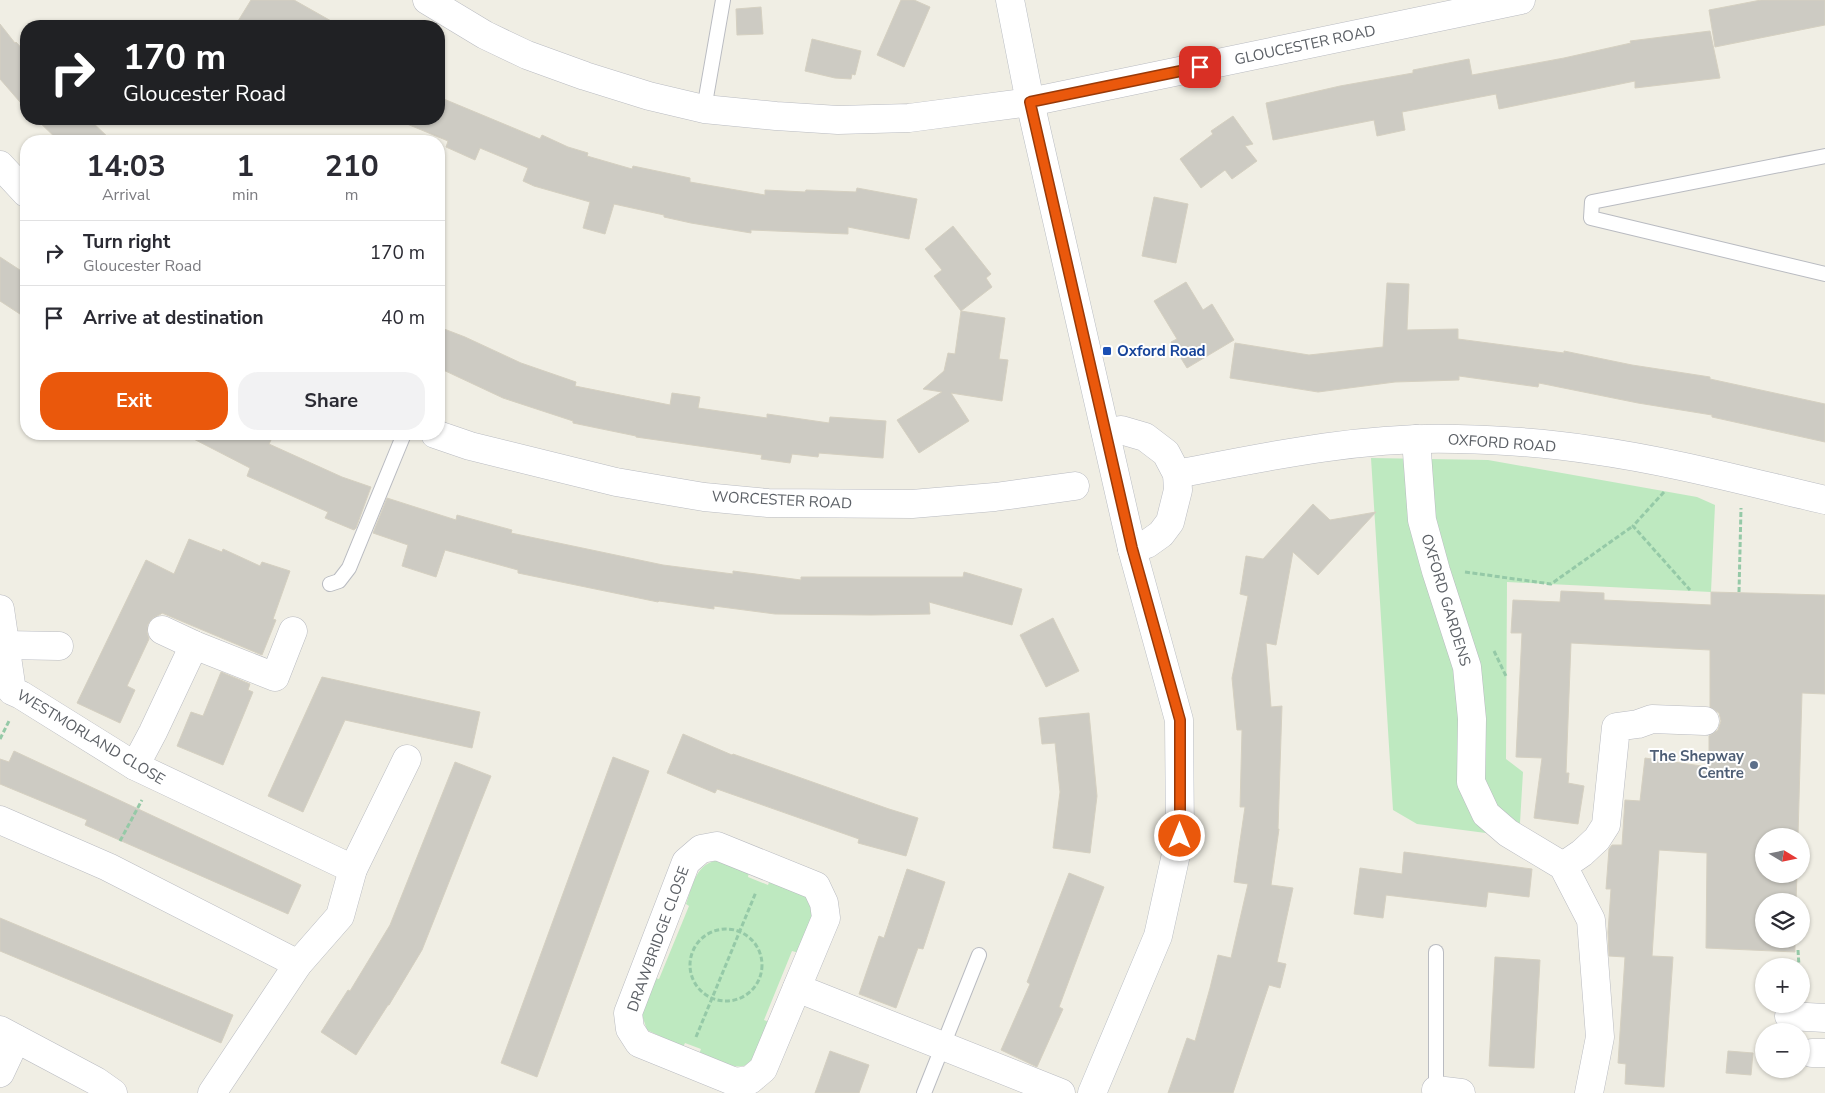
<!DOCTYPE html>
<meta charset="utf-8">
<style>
:root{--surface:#fff;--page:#f2f2f3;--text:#2b2b33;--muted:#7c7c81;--line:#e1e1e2;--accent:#ea580c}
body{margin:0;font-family:"Nunito Sans",sans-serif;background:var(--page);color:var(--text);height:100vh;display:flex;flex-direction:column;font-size:19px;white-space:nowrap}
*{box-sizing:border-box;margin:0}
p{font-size:16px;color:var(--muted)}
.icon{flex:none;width:28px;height:28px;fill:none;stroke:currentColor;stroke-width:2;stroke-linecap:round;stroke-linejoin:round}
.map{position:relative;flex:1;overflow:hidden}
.panel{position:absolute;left:20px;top:135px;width:425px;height:305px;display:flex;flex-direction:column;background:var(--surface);border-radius:20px;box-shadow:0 1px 4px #0004}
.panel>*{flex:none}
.hud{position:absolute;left:20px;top:20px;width:425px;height:105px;border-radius:20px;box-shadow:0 1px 4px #0004;background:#202124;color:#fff;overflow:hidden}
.needle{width:32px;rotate:100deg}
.fabs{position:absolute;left:1755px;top:828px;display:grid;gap:10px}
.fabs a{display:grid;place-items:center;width:55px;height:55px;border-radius:50%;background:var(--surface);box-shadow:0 1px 4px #0004;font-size:25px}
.pin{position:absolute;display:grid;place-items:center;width:42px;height:42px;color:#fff;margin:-21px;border-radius:10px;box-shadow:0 2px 8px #0006}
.me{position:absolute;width:55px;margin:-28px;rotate:0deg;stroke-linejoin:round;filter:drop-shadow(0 0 4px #0008)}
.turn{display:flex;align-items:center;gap:18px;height:105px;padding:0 20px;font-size:22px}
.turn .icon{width:65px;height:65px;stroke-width:2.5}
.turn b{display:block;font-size:35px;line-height:42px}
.eta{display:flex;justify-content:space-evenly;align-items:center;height:85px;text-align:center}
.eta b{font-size:30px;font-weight:700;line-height:35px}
.button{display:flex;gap:10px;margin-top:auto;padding:10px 20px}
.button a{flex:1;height:58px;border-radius:20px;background:var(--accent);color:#fff;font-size:20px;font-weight:700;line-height:58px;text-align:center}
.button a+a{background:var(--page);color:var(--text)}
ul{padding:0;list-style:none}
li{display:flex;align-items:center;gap:15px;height:65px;padding:0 20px;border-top:1px solid var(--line)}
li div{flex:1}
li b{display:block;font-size:19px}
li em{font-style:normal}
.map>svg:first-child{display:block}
</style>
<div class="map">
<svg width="1825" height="1093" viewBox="0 0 1825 1093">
<rect width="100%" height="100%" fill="#f0eee4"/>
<g fill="#bee9c0">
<path d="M1371 458 1488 460 1697 497 1715 505 1711 592 1507 582 1506 759 1523 772 1520 823 1501 835 1417 824 1393 810Z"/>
<path d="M720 860 749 872 748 877 768 885 770 880 805 895 815 915 799 953 792 951 764 1020 769 1022C747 1074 752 1074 699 1054L701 1049 685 1043 683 1047 647 1030 641 1012 655 978 659 979 689 906 686 904C693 885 696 862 720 860Z"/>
</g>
<g fill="#cdcbc3" stroke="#d5d0c1">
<path d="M251 0H294L340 26H235Z"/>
<path d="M901 0H914L930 7 904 67 877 55Z"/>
<path d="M1761 0H1825V25L1715 47 1709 10Z"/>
<path d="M761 7 763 34 737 35 736 9Z"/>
<path d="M0 24 15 43 16 42 26 53V109L0 79Z"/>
<path d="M1710 31 1720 78 1635 88V81L1499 109 1496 94 1402 112 1405 130 1377 136 1374 120 1273 140 1266 103 1340 86 1413 73V70L1469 59 1472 75 1564 58 1631 43 1630 41Z"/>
<path d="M812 39 861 51 855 75 852 74 851 79 835 78 805 71Z"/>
<path d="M439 97 540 139 542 135 568 147 588 153 587 156 632 169 633 166 690 178V182L765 195V190L805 192 806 190 856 192 857 188 917 199 909 239 848 227V234L751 230V233L691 223 664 217V215L614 204 605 234 583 228 590 202 534 186 523 181 528 168 480 148 475 160 446 147 448 141 395 119H439Z"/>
<path d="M1233 116 1253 144 1245 146 1257 161 1232 179 1225 170 1201 188 1180 159 1213 134 1211 131Z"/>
<path d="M36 119H89L112 141H59Z"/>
<path d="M1154 197 1188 204 1176 263 1142 256Z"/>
<path d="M953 226 991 274 986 278 992 287 961 311 934 276 942 270 925 249Z"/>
<path d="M0 257 26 274V318L0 301Z"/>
<path d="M1186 282 1203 310 1212 304 1234 340 1187 368 1171 342 1177 339 1154 301Z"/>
<path d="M1387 283 1409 284 1407 330 1458 329V339L1564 353V351L1632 365 1710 377V379L1825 404V442L1712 417V415L1638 403 1539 383 1538 387 1459 376V380L1395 382 1318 392 1230 378 1235 343 1309 355 1383 347Z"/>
<path d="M961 311 1005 318 999 359 1008 360 1002 401 951 393 969 421 919 453 897 420 942 392 923 389 944 371 948 353 955 354Z"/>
<path d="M439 327 465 337 521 363 576 382 575 386 670 405 672 393 700 397 698 408 767 418V414L829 423 830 417 886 421 883 458 819 453 818 457 792 454 790 463 761 459 762 455 636 437V436L573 423V421L503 398 439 368Z"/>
<path d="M184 434H274L269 444 342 477 371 487 356 528 354 530 325 518 328 512 247 476 250 468Z"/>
<path d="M387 498 456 520 457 515 512 530 511 533 663 565 733 574V571L801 580V577H963L964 572 1022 589 1012 625 929 602 930 614 871 615 775 614 714 606V609L659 601 658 602 518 573V570L445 550 436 577 402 566 408 545 373 533Z"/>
<path d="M1313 504 1330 520 1376 512 1318 575 1293 552 1276 645 1266 643 1271 707 1282 706 1278 829H1279L1271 885 1293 888 1277 962 1286 964 1280 988 1269 985 1233 1093H1168L1187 1038 1195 1041 1210 988 1218 955 1231 958 1248 884 1234 882 1245 807H1240L1242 730H1237L1232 678 1248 596 1240 594 1246 556 1263 559Z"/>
<path d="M189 539 222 552 223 549 260 566 262 562 290 571 273 619 276 620 262 655 162 613 161 614 153 618 148 624 147 632 149 639 127 686 135 690 120 723 77 703 146 560 174 574Z"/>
<path d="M1561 591 1604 593V600L1711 605V592L1825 595V694L1802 693 1798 836H1764V874H1797L1796 901H1764V939H1795V952L1706 948 1707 853 1659 850 1652 956 1673 957 1664 1087 1625 1084 1626 1064 1618 1063 1625 957 1609 956 1608 932 1611 889H1606L1609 849 1612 845H1622L1625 800 1640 801 1645 758 1709 767V736L1718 730 1721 721 1719 713 1710 707V650L1571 643 1566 773H1569L1568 783 1584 786 1578 824 1534 818 1542 758 1516 757 1522 633H1511L1513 600 1560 602Z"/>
<path d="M1053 618 1079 671 1046 687 1020 635Z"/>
<path d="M221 672 250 684 248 690 253 692 223 765 177 746 191 712 203 716Z"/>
<path d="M322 677 480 712 472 748 345 720 303 812 268 796Z"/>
<path d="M1089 713 1097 796 1090 853 1053 848 1060 792 1055 743 1042 744 1039 718Z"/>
<path d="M683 734 732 755 733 754 889 809 918 818 906 856 858 843 859 839 717 789 715 793 667 773Z"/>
<path d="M14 751 301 885 288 914 85 825 87 820 0 784V759L9 762Z"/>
<path d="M613 757 649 771 537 1077 501 1063Z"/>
<path d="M455 762 491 776 422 950 389 1005H388L356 1055 321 1032 348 990 350 991 390 925Z"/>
<path d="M1404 852 1532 869 1529 897 1488 892 1486 907 1386 895 1383 918 1354 914 1360 868 1402 874Z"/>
<path d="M907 869 945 882 923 949 918 948 896 1008 859 994 879 936 884 938Z"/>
<path d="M1069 873 1104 887 1059 1007 1063 1009 1037 1067 1001 1050 1030 984 1027 982Z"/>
<path d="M0 918 233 1015 221 1043 0 951Z"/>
<path d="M1495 957 1540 960 1534 1068 1489 1066Z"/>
<path d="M830 1051 869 1065 859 1093H815Z"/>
<path d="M1728 1051 1753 1053 1751 1075 1726 1073Z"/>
</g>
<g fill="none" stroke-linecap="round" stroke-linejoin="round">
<defs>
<g id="lane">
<path d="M704 109 723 0"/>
<path d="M1825 156 1592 202 1591 218 1825 274"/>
<path d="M330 584 339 581 349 568 404 434"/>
<path d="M1436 1090V952"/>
<path d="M924 1093 979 955"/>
</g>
<g id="street">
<path d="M427 0 485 35 527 55 585 76 649 96 704 109 776 116 838 120 909 118 1030 102 1521 0"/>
<path d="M0 165 26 193"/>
<path d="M1106 433 1121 430 1145 437 1166 453 1177 474 1178 490 1170 522 1161 534 1147 544 1132 549"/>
<path d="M435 434 470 446 616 482 704 497 768 503 912 504 995 497 1075 486"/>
<path d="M1416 439 1422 520 1436 571 1467 667 1472 719 1471 782 1486 814 1508 833 1563 866 1591 920 1600 1037 1589 1093"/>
<path d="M1177 474C1269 456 1363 436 1457 439 1502 440 1548 443 1592 450 1671 461 1748 482 1825 500"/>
<path d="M0 609 12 691 21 695 135 766 353 869"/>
<path d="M162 630 194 645 275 677 293 631"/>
<path d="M5 645 59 646"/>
<path d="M135 766 153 732 194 645"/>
<path d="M0 820 108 867 298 964"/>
<path d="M717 846 816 886 824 903 826 918 763 1069 750 1080 735 1082 639 1043 630 1029 628 1013 686 862 701 849Z"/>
<path d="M1563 866 1582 853 1597 839 1606 825 1616 727 1638 724 1652 719 1705 721"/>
<path d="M797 988 1061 1093"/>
<path d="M1789 1016 1825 1018"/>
<path d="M0 1030 96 1081 113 1093"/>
<path d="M1812 1053H1825"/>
<path d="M0 1073 16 1039"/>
<path d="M1436 1090 1461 1093"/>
<path d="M212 1093 298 964 340 916 353 869 407 759"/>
</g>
<path id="secondary" d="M1010 0 1030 102 1132 549 1179 720 1180 836 1158 936 1092 1093"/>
</defs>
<use href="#lane" stroke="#b9bbc1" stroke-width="16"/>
<use href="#street" stroke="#b9bbc1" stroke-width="29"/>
<use href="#secondary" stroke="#b9bdc3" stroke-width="29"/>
<g stroke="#95c9a7" stroke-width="3" stroke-dasharray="5 2.5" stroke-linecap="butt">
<path d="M1664 492 1633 526 1690 590"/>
<path d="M1465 572 1551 584 1633 526"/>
<path d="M1739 592 1741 508"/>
<path d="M1494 651 1506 676"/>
<path d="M0 739 9 721"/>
<path d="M120 841 142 800"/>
<circle cx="726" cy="965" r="36"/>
<path d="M1798 950 1799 966"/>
<path d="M696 1037 756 892"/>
</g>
<use href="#lane" stroke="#fff" stroke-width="14"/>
<use href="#street" stroke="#fff" stroke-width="28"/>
<use href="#secondary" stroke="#fff" stroke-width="28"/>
</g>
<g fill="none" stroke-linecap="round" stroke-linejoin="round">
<defs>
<path id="route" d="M1180 836V720L1132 548 1030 102 1200 67"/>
</defs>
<use href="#route" stroke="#983908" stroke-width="12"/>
<use href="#route" stroke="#ea580c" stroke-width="9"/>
</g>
<rect fill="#1a4fb4" stroke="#fff" stroke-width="2" x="1102" y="346" width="10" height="10" rx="2.5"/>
<circle fill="#5c6f8a" stroke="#fff" stroke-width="2" cx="1754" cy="765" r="5"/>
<g text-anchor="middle" stroke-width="4" stroke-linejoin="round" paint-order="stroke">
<g font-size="15" fill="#5c6066" stroke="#fff">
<text transform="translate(1305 45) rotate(-12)" y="5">GLOUCESTER ROAD</text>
<text transform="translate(1502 443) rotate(4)" y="5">OXFORD ROAD</text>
<text transform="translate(782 500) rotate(3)" y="5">WORCESTER ROAD</text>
<text transform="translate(1446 600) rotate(73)" y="5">OXFORD GARDENS</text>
<text transform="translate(91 737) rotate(31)" y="5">WESTMORLAND CLOSE</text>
<text transform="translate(658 939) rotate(-70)" y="5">DRAWBRIDGE CLOSE</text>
</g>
<g font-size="15" font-weight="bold" fill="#164399" stroke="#fff" text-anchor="start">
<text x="1117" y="356">Oxford Road</text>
</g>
<g font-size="15" font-weight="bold" fill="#4e5e75" stroke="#fff" text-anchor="end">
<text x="1744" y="761">The Shepway<tspan x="1744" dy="17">Centre</tspan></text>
</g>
</g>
</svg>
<div class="fabs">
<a><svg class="needle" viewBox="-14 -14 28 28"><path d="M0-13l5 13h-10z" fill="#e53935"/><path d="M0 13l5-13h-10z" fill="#7c7c81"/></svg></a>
<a><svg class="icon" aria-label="layers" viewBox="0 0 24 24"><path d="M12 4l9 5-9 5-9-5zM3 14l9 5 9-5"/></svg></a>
<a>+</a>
<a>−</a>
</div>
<div class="pin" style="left:1200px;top:67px;background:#d93025"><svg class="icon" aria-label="arrive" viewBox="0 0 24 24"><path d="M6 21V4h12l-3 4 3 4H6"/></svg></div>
<svg class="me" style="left:1180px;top:836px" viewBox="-20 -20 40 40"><circle r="17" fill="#ea580c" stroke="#fff" stroke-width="3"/><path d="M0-11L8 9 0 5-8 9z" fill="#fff"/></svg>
<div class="hud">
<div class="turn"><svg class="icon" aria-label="right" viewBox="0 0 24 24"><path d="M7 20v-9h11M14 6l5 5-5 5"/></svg><div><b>170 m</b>Gloucester Road</div></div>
</div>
<section class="panel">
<div class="eta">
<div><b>14:03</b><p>Arrival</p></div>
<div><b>1</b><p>min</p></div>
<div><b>210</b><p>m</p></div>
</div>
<ul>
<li><svg class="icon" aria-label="right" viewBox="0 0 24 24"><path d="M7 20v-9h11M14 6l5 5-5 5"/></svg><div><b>Turn right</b><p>Gloucester Road</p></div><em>170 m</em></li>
<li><svg class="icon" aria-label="arrive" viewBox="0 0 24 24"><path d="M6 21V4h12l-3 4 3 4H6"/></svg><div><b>Arrive at destination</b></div><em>40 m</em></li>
</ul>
<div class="button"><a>Exit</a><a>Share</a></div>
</section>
</div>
